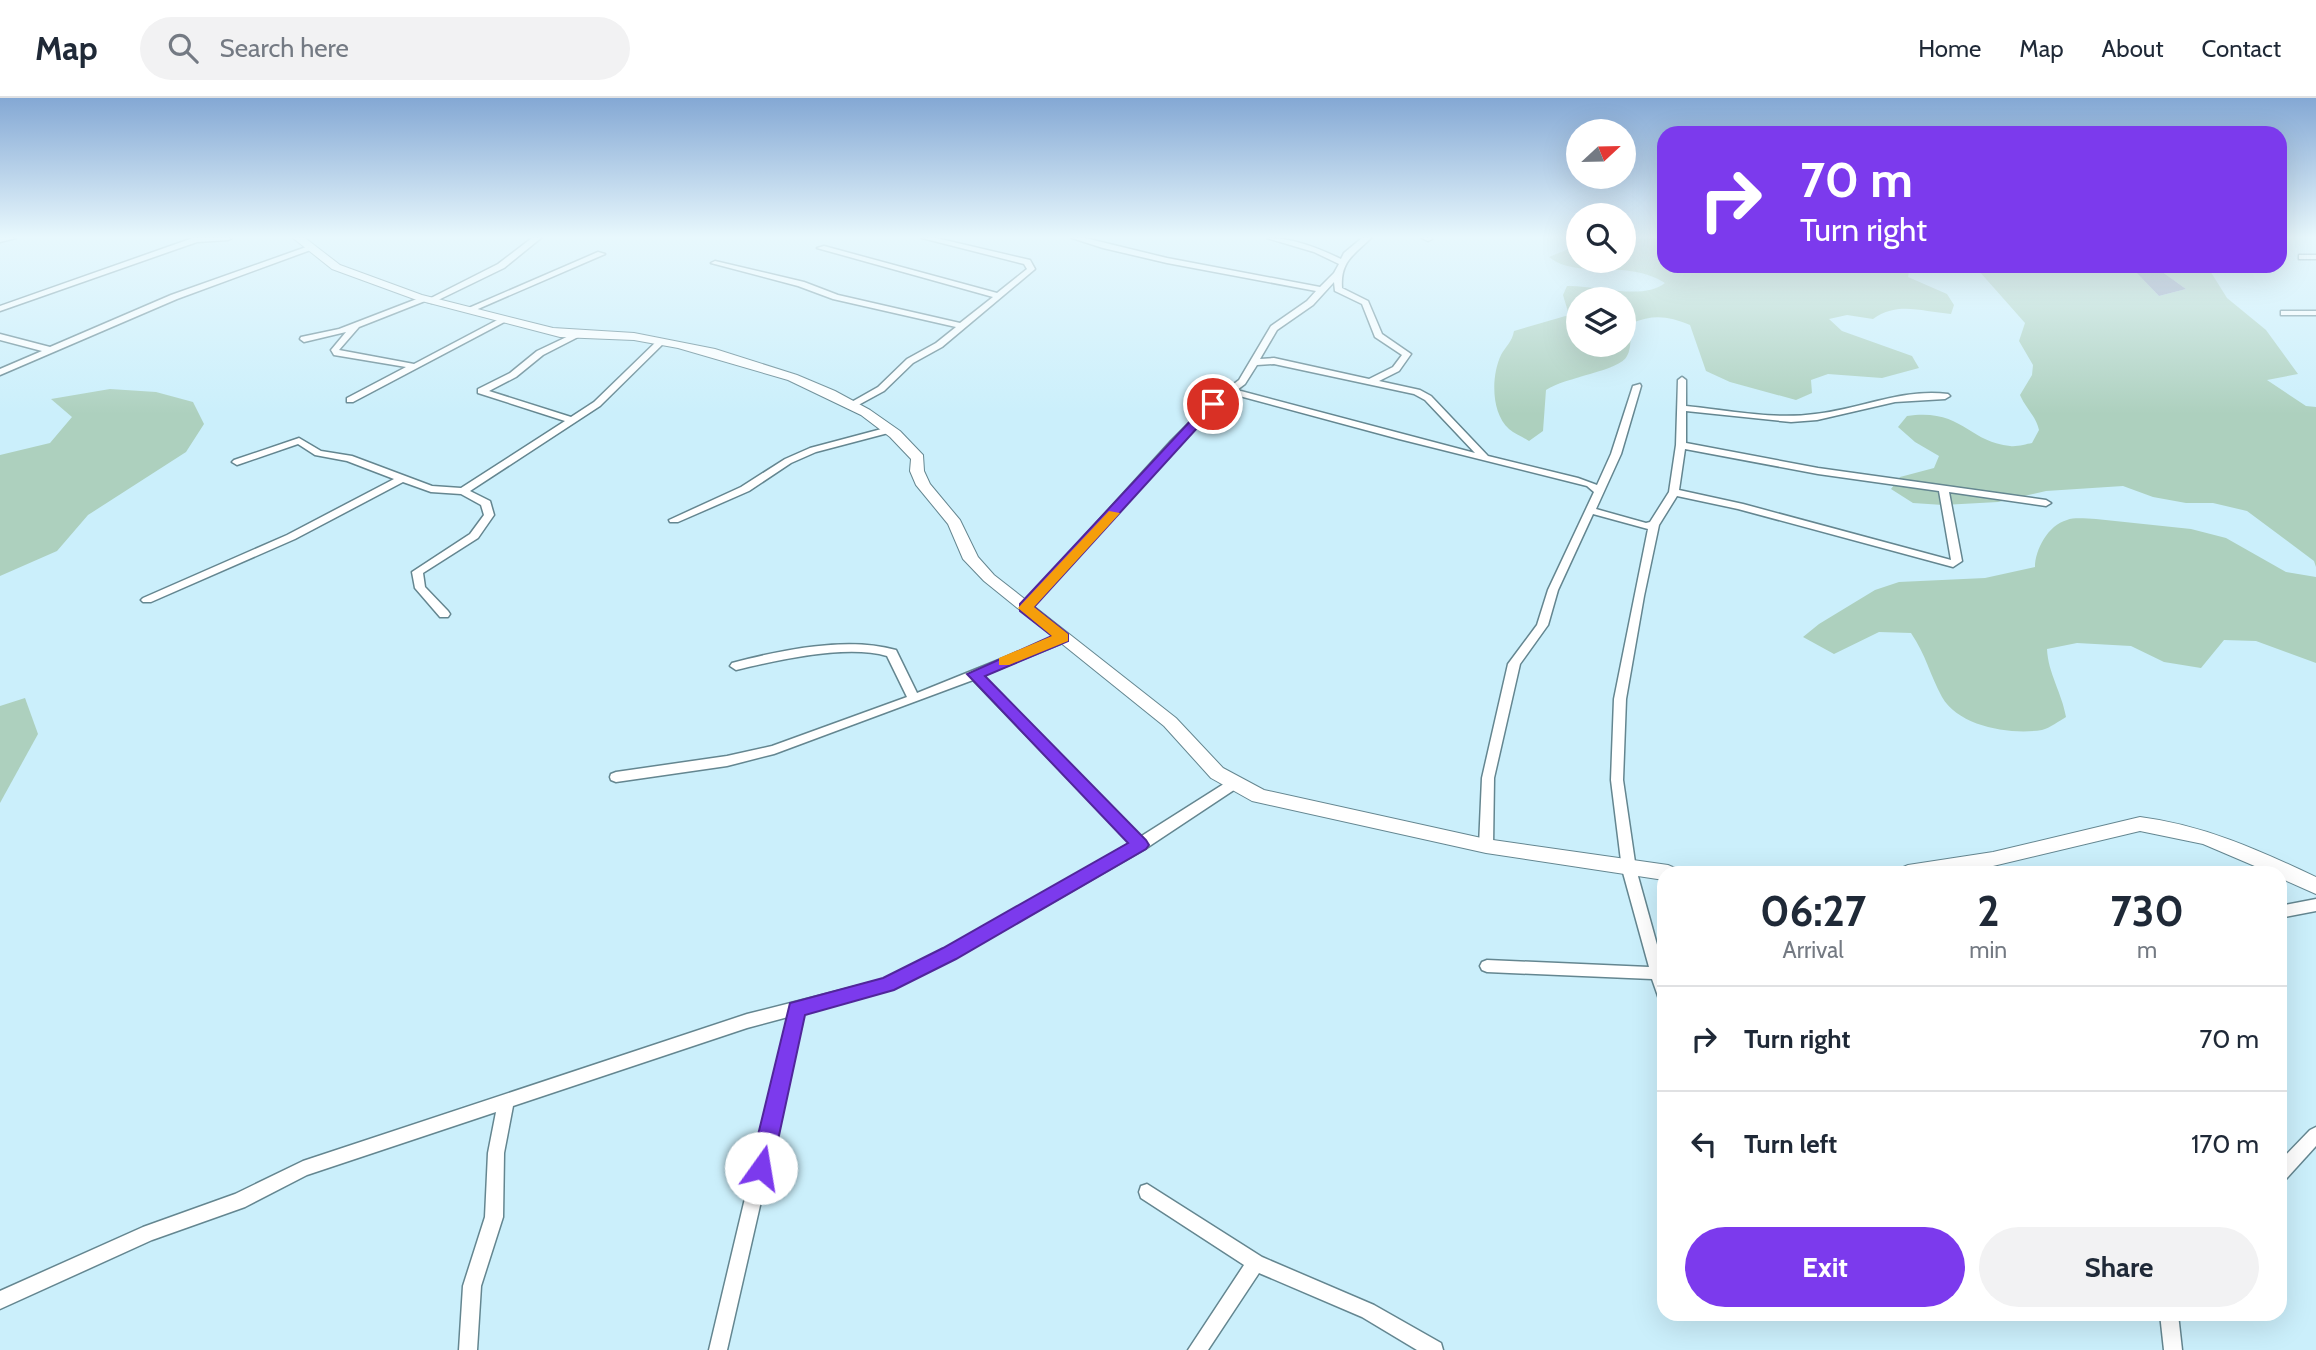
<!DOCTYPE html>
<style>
:root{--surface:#fff;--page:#f2f2f3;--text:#1f2937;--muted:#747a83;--line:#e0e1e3;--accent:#7c3aed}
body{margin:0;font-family:Cabin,sans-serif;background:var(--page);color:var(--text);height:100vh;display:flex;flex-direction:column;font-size:26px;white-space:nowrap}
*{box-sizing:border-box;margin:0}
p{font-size:23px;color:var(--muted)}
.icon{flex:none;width:38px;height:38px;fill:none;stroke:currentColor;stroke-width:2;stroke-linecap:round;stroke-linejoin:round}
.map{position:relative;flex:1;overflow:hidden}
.details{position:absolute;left:1657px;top:768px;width:630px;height:455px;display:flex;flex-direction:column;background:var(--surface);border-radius:21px;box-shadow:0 7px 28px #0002}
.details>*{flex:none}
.guide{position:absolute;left:1657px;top:28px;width:630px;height:147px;border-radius:21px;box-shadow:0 7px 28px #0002;background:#7c3aed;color:#fff;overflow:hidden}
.needle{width:46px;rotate:68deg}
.buttons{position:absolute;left:1566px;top:21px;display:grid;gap:14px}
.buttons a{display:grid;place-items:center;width:70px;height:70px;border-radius:50%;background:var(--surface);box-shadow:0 7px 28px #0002;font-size:35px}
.pin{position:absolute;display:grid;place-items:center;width:60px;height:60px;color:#fff;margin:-30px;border:4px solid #fff;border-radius:50%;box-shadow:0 2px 7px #0007}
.me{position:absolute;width:77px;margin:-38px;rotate:13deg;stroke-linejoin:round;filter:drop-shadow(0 0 5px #0008)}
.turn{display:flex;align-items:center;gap:24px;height:147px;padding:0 28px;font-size:32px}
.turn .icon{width:91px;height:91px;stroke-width:2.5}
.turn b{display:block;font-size:49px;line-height:60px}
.eta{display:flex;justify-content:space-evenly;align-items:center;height:119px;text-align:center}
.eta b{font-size:42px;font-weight:800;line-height:49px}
.primary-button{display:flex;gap:14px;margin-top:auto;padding:14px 28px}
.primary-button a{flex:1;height:80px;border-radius:42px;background:var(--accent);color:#fff;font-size:28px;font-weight:800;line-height:80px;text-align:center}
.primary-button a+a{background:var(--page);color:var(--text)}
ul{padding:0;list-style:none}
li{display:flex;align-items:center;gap:21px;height:105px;padding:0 28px;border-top:2px solid var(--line)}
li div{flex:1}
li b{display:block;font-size:26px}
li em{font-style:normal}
header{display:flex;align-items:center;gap:42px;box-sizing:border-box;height:98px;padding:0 35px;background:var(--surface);border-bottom:2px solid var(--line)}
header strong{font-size:33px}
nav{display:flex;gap:38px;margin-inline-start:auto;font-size:24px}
.search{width:490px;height:63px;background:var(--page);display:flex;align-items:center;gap:18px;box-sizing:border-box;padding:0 24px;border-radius:38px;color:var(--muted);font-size:26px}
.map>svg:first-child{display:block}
</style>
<header>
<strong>Map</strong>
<div class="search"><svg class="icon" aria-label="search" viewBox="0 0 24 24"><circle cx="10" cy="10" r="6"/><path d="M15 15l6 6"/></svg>Search here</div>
<nav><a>Home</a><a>Map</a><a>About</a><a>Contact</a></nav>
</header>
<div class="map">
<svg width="2316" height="1252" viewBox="0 0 2316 1252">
<rect width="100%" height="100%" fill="#cbeffb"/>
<g fill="#add0be" fill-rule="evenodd">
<path d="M1624 140H1664V168H1910L1908 179 1947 196 1954 207 1951 216C1922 214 1898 203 1873 221L1847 217 1829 221 1842 233 1912 258 1919 270 1882 280 1828 276 1811 282 1812 295 1796 302 1730 284 1706 273 1690 227C1669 218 1653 216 1632 225 1630 234 1632 250 1627 258 1620 273 1565 279 1546 292L1543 333 1529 343C1523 339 1515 336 1509 331 1491 315 1491 278 1501 257 1506 248 1512 244 1514 233L1569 217 1563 197 1567 188C1596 187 1643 203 1665 185 1627 160 1576 182 1549 159L1578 147V163H1624ZM1578 201H1624V247H1578Z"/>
<path d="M1969 168H2130L2159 198 2186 191 2154 168H2207L2227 200 2266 232 2298 276 2267 282 2306 308 2316 309V469L2314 463 2247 413 2213 405H2186L2153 399 2123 388 2046 393 1998 404 1943 407 1913 405 1891 391 1900 379 1934 370 1939 358 1915 344 1898 329 1907 318C1962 310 1968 344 2010 348 2017 349 2026 346 2032 345L2039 332C2036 318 2026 311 2020 297L2032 277 2033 267 2019 243 2025 225 1979 173Z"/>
<path d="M110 291 156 294 193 304 204 326 186 354 88 417 57 453 0 478V357L50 345 72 319 51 301Z"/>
<path d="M2096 421 2191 431 2226 440 2286 474 2316 479V565L2256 543 2224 542 2201 570 2164 564 2131 548 2077 545 2047 551C2048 575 2062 595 2066 619 2059 623 2050 630 2042 632 2011 637 1959 629 1942 599 1930 577 1926 557 1911 535L1879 534 1834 556 1803 539 1819 526 1875 492 1899 484 1985 480 2035 469C2035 452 2048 427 2067 422 2075 419 2087 421 2096 421Z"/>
<path d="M25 600 38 636 0 705V608Z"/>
</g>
<path fill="#8e96b5" d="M2130 168H2154L2186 191 2159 198Z"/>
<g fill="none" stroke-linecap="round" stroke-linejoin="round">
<defs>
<g id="street">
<path d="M0 140H16L0 144Z"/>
<path d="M193 140H232L228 142 197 144 0 213V208Z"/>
<path d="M532 140H541L504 170 432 205 425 203 498 166Z"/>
<path d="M922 140H936L1030 162 1035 171 942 249 913 265 884 293 851 311 846 308 848 306 878 289 907 261 936 245 956 229 833 201 798 188 711 165 715 163 804 184 838 197 960 225 993 199 817 150 824 148 997 195 1027 171 1024 166Z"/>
<path d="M1072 140H1085L1167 160 1320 189 1334 175 1339 166 1314 154 1267 140C1293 140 1318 150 1341 161L1344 155 1362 140H1371C1354 157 1340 163 1342 190L1368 203 1382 236 1411 256 1399 273 1379 283 1420 292 1431 298 1488 358 1578 380 1597 387 1611 356 1633 288 1640 286 1641 288 1621 356 1596 411 1646 425 1650 424 1669 394 1676 347 1678 282 1682 279 1686 282V308C1728 312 1773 322 1815 316 1860 311 1903 290 1948 296L1950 298 1945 301 1895 304 1817 322 1791 324 1686 313V345L1818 370 2046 402 2051 405 2046 408 1949 394 1962 463 1953 469 1738 411 1677 398 1659 427 1644 498 1626 601 1623 682 1636 771 1664 872V903L1659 901 1652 881 1487 874 1482 872 1480 868 1482 864 1487 862 1649 869 1622 771 1611 682 1614 601 1648 431 1593 416 1558 492 1548 527 1520 566 1494 680 1493 748 1491 752H1481L1479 748 1482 680 1508 566 1537 527 1548 492 1594 394 1587 388 1399 341 1232 296 1216 308 1177 347 1029 512H1021L1019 510 1021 508 1171 343 1210 304 1239 282 1271 228 1307 203 1316 193 1167 165 1103 150ZM1334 184 1335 193 1362 206 1375 239 1402 257 1393 269 1369 281 1274 260 1260 261 1277 232 1313 207ZM1274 266 1414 296 1425 302 1475 355 1237 292 1245 286 1257 267ZM1685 351 1818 376 1939 393 1951 462 1743 406 1679 392Z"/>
<path d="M1422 140H1431L1432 141 1428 143Z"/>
<path d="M309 148 316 150 177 201 0 277V271L42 253 0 242V236L50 249 171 197Z"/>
<path d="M598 154 605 156 471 214 464 212Z"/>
<rect x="2299" y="157" width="17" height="4"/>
<path d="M422 199 426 201 425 203 359 229 339 252 414 266 503 219 510 221 353 304H347V300L406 269 334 257 331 252 346 234 304 244 300 241 301 239 339 231Z"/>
<rect x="2281" y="213" width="35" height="4"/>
<path d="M575 235 582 237 543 257 516 279 489 293 571 319 594 304 659 241 666 243 600 308 470 393 490 403 494 417 478 440 423 475 425 489 448 513 450 516 448 519H440L415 490 412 474 470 436 484 417 481 407 461 396 431 394 403 384 295 441 151 504H143L141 502 143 500 287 437 394 381 347 363 315 357 298 346 237 367 232 364 234 362 299 340 321 353 352 358 432 388 461 390 565 323 478 295V291L510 275 537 253Z"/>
<path d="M889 329 894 332 892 334 816 354 791 365 749 393 678 424H670L669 422 741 389 785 361 810 350Z"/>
<path d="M1063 536 1069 540 1067 543 982 578 1140 739 1230 682H1240L1241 685 1240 688 1145 751 955 860 893 890 804 915 727 1252H709L788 919 747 930 513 1008 504 1055 503 1119 481 1188 477 1252H459L463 1188 485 1119 488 1055 496 1014 307 1077 245 1109 152 1142 0 1211V1193L143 1129 235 1096 303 1063 747 916 885 881 945 852 1130 745 973 582 774 656 727 668 616 684 611 682 610 679 611 676 616 674 727 658 772 648 907 599 887 558C847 546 777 562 736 572L730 568 732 565C781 552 847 538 896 552L917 595Z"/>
<path d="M2316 801V813L2280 820V808Z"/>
<path d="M2316 1029V1048L2286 1081 2280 1083V1063L2310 1032Z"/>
<path d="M1147 1086 1262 1159 1374 1207 1441 1245 1443 1252H1417L1362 1219 1259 1175 1208 1252H1188L1244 1167 1141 1100 1139 1094 1141 1088Z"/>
<path d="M2160 1216H2178L2182 1252H2164Z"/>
</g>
<g id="secondary">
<path d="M293 140H305L340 167 422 197 553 230 634 235 715 251 797 277 835 293 870 312 900 333 923 357 924 373 930 386 960 422 978 459 994 477 1176 620 1223 670 1264 692 1486 741 1668 767 1675 770 1678 775H1664V782L1486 755 1252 703 1211 680 1164 628 984 483 963 461 948 426 916 387 910 373 911 361 890 339 861 317 788 282 678 250 634 242 560 239 414 201 332 171Z"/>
<path d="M2140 719C2203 727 2259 752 2316 779V796L2280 780V775H2271L2203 746 2140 733 1993 768 1952 775H1898L1901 770 1908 767 1993 754Z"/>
</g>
</defs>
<use href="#street" stroke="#648690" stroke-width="3"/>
<use href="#secondary" stroke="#648690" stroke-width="2"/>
<use href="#street" fill="#fff" fill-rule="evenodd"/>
<use href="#secondary" fill="#fff" fill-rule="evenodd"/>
</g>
<linearGradient id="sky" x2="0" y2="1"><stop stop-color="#84a8d4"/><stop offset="0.44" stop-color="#e8f8fd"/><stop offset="1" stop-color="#e8f8fd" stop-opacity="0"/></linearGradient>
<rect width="2316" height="316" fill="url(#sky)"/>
<path fill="#7c3aed" stroke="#51269a" stroke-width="2" d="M1209 303 1219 306 1034 509 1068 536V543L985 578 1146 742 1149 747 1146 751 956 861 894 892 805 917 772 1070 769 1077 761 1080 754 1077 750 1070 790 905 883 880 943 850 1128 745 967 576 1052 538 1020 513V506Z"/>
<path fill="#f59e0b" d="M1109 413 1120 415 1034 509 1068 536V543L1009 567H999V560L1052 538 1018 510Z"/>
</svg>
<div class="buttons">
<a><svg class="needle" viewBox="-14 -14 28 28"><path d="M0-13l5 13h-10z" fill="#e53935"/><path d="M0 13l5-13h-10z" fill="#747a83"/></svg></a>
<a><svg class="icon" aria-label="search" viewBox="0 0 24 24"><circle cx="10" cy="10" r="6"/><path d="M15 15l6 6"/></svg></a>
<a><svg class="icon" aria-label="layers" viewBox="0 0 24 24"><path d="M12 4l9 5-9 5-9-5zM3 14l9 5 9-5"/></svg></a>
</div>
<div class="pin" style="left:1213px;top:306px;background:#d93025"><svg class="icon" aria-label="arrive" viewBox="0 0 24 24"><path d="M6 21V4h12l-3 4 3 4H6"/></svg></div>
<svg class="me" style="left:761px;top:1070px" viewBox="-20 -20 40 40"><circle r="19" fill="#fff"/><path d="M0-13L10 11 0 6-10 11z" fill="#7c3aed"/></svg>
<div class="guide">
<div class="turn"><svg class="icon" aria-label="right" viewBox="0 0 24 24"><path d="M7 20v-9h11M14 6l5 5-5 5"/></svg><div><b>70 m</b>Turn right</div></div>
</div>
<section class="details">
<div class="eta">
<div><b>06:27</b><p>Arrival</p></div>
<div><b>2</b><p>min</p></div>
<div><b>730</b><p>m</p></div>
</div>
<ul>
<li><svg class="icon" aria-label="right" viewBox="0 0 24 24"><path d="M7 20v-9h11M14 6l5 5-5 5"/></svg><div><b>Turn right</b></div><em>70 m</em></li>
<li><svg class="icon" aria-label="left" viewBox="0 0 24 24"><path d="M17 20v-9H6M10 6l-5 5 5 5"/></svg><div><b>Turn left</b></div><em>170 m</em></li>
</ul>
<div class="primary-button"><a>Exit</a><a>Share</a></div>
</section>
</div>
